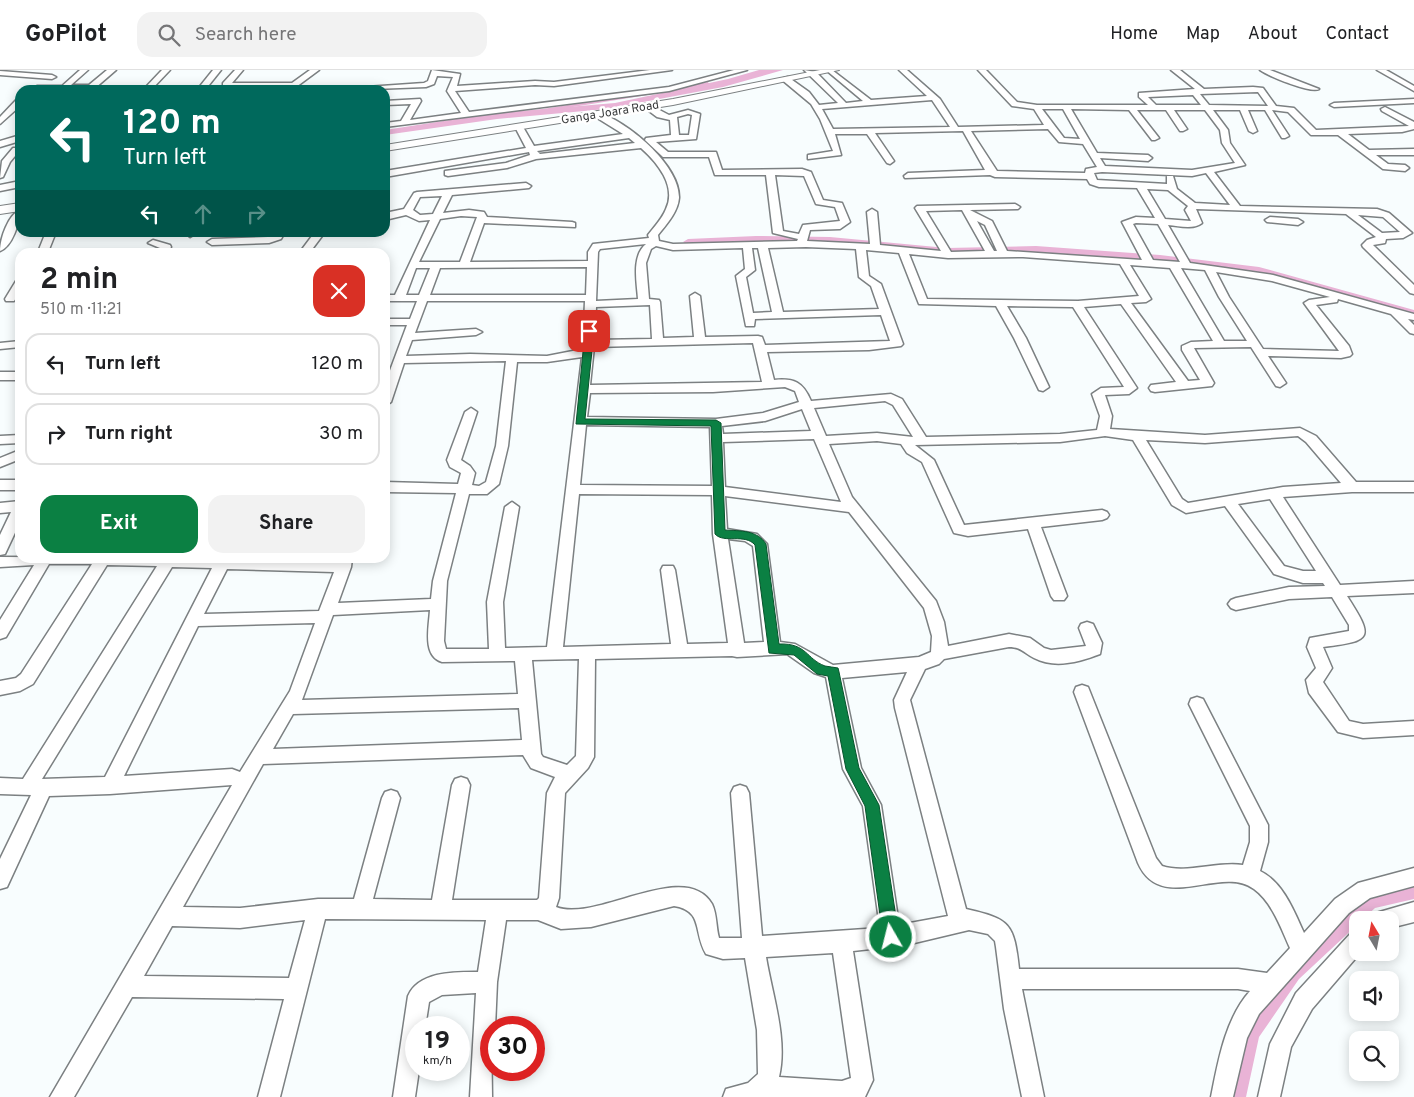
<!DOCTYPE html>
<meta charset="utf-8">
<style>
:root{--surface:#fff;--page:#f2f2f2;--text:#202124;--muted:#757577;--line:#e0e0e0;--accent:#0b8043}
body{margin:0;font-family:Overpass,sans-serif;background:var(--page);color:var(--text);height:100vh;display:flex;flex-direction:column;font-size:19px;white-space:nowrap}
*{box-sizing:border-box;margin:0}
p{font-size:16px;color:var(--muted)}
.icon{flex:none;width:28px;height:28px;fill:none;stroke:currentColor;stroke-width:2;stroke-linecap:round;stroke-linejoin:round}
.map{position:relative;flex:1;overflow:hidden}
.side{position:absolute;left:15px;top:178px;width:375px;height:315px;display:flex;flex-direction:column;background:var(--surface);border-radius:15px;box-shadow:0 2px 12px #0003}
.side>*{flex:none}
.guide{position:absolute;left:15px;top:15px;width:375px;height:152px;border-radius:15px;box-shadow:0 2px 12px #0003;background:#00695c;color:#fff;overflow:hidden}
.needle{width:32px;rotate:350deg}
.controls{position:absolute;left:1349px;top:841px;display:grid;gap:10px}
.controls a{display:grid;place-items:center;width:50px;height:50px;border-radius:10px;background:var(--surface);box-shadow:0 2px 12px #0003;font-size:25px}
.speed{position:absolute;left:405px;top:946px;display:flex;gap:10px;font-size:25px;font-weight:700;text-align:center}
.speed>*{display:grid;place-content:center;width:65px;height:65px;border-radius:50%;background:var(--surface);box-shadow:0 2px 12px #0003;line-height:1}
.speed small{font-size:12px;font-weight:400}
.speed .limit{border:8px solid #d22;background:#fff;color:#111}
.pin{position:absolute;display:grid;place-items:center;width:42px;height:42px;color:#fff;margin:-21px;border-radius:10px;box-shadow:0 2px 8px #0006}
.me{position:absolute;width:55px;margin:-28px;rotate:352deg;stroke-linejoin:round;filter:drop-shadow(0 0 4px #0008)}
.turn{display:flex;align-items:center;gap:18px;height:105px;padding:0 25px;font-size:22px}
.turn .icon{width:65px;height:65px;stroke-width:2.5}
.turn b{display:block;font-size:35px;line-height:42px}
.lanes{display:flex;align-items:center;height:48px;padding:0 25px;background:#0003;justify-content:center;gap:25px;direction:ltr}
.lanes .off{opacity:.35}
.round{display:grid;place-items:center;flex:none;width:52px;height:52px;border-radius:15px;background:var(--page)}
.summary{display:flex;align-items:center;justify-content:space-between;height:85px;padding:0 25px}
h1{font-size:30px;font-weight:700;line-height:38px}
.button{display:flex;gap:10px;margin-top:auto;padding:10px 25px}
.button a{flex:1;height:58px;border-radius:15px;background:var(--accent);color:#fff;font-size:20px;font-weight:700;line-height:58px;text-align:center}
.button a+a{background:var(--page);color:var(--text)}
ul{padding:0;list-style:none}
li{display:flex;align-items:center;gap:15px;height:62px;margin:0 10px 8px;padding:0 15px;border:2px solid var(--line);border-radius:15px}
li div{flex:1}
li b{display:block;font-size:19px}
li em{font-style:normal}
header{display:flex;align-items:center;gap:30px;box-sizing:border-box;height:70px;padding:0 25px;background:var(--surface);border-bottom:1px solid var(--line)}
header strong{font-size:24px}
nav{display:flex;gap:28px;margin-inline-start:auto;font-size:18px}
.search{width:350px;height:45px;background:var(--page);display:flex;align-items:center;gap:12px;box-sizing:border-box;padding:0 18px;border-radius:15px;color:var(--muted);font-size:19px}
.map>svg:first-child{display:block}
</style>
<header>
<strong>GoPilot</strong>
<div class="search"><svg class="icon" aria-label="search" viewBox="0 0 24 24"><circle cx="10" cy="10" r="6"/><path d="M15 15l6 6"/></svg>Search here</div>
<nav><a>Home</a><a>Map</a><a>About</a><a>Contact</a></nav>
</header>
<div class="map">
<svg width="1414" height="1027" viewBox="0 0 1414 1027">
<rect width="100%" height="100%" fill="#f8fdfe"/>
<path fill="#e9b3d6" d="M759 0H783L723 17 606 39 497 49 385 65V60L495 43 615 33 728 9Z"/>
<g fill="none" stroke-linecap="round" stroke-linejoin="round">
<g fill="#e9b3d6" fill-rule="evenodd">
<path d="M708 12 710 15 529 44 525 42Z"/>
<path d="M756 166 830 167 947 178 1036 176 1160 185 1259 197 1414 240V246L1258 203 1160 191 1036 182 947 184 830 173 756 172 688 175 683 172 688 169Z"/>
<path d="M1414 811V829L1375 838 1362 850H1358V854L1299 909 1259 967 1246 1027H1226L1243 956 1285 895 1364 824Z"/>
</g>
<defs>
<g id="minor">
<path d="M80 0H88L71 15H89L107 0H116L94 19 36 20 33 18 37 16H62Z"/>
<path d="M162 0H170L151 20H143Z"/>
<path d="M213 0H221L205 20H197Z"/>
<path d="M235 0H243L232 13H292L310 0H319L292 20H283L286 17H223V13Z"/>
<path d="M432 0 460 4 457 16 535 11 554 12 650 0H672L554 16 535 15 455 21 469 42 669 17 734 0H747L669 21 385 57V53L401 51 411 34 385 35V31L420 29 421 31 410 50 461 43 447 21 453 7 437 6 434 14 426 17 348 20 352 18 424 13 428 11Z"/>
<path d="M804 0 816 2 846 33 863 31 826 0H832L871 30 927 26 899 0H907L940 29 958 57 1044 55 1034 39 1012 36 978 0H986L1017 32 1037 35H1148L1139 27V23L1195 19 1171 0H1180L1204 19 1253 17 1263 18 1276 36 1294 38 1316 60 1409 56 1382 41 1381 39 1385 37 1414 52V59L1402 62 1348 64 1369 80 1414 79V85H1376L1388 94 1405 95 1409 98 1405 101 1383 99 1338 65H1311L1288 42 1272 40 1289 66 1285 68H1282L1265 40H1248L1257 61 1253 63 1249 61 1240 40H1213L1228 60 1230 73 1245 95 1214 102 1240 136 1377 139 1389 143 1412 163 1403 168 1386 169 1385 173 1373 175 1414 215V224L1410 223 1363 177 1362 175 1367 170 1376 167 1346 144 1196 139 1202 153C1193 160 1179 156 1168 155L1190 193 1273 205 1414 244V250L1408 249 1414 255V264L1410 263 1391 244 1338 229 1337 232 1316 235 1349 276 1352 284 1350 286 1341 288 1268 286 1286 313 1280 317 1276 316 1251 277 1194 278 1214 313 1212 316 1155 322 1151 321 1149 318 1151 315 1176 312 1121 234 1084 237 1137 318 1129 324 1105 325 1112 346 1110 359 1205 365 1300 358 1316 366 1356 412H1414V422H1352L1283 427 1340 515 1414 511V523L1347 526C1374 568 1373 571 1323 577L1332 598 1323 612 1349 651 1363 654 1414 651V665L1363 668 1338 662 1309 623 1306 610 1316 598 1307 577 1310 568 1349 561V555L1332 527 1289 529 1236 540 1231 538 1228 534 1231 530 1236 528 1289 517 1325 516 1323 513H1303L1274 504 1225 436 1186 443 1172 435 1133 370 1105 366 1060 372 915 375 934 390 964 455 1102 440 1107 442 1109 445 1107 448 1102 450 1041 457 1067 526 1064 530H1054L1051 526 1028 459 968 466 954 463 922 392 907 383 901 374 877 371 829 374 852 427 936 531 944 552 948 576 1009 564 1030 568 1044 578 1051 580 1086 576 1079 558 1081 554 1087 552 1093 554 1102 573 1100 584C1079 592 1055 599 1034 588 1024 583 1021 577 1009 577L944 589 939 594 925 599 910 630 966 839C1010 849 1014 853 1019 899H1238L1267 903 1290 878C1281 858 1272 832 1254 819 1221 794 1161 845 1138 793L1074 622 1076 617 1082 615 1088 617 1090 622 1156 788 1162 796C1187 804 1216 791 1243 795L1250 772V756L1189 634 1191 629 1197 627 1203 629 1268 755V772L1260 801C1283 812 1294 841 1304 863L1335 829 1358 813 1414 798V816L1370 828 1349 843 1259 944 1247 968 1233 1027H1211C1218 992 1225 949 1250 921L1238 919H1022L1044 1027H1022L1004 939 996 877 995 871 988 864 969 860 906 875 853 881 873 1010 865 1027H723L726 1019 748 1013 758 1004 757 960 745 888 723 889 706 884C693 862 704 841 674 836L591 857 561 859 538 850H506L497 912 495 958H491L492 1027H470L476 923 442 925 429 932 425 958H416V1000H419L415 1027H393L408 926C419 901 455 902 478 902L486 850 325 849 280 1027H258L284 929 132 927 74 1027H50L232 715 110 724 49 726 7 817 0 819V789L31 725 0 724V708L23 709 157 496 107 495 33 614 20 621 0 625V611L16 608 21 604 92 494H49L6 567 0 569V550L34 495 0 497V487L217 488 338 491 340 488H352L351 497 338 533 431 529 433 511 456 423 385 422V412L458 414 461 403 450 397 447 390 465 342 471 338 477 342 461 390 470 396 475 403 472 415 479 416 486 412 496 376 506 291 404 293 391 332 385 336V314L407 255H385V249H410L417 231H385V225H395L430 150 419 151 406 145 385 150V143L404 139 414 123 417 122 526 113 531 116 529 118 452 125 443 143 469 140 484 142 487 147 572 152 575 153V157L484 153 470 192 588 191V182L593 174 649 168 648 165C654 157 662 149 666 139 677 116 657 92 641 78L536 89 507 98 448 106 445 105V101L506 93 530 85 529 82 385 107V101L526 78 515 57 519 55 523 57 534 76 623 64 594 46 593 44 597 42C627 51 680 95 679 128 678 142 666 155 658 165L659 171 673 174 797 171 798 169 773 163 766 105H715L709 87H663L645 70 646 68 671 65 670 50 657 47 645 38 644 36 648 34 669 45 688 40 700 44 696 69 656 72 668 82H716L722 100 802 99 811 102 823 130 842 133 850 152 840 159 810 160 807 171 870 174 867 142 872 139 877 142 880 175 941 181 915 138 917 136 1015 134 1020 137 1018 139 970 140 992 151 1007 181 1142 190 1122 152 1136 147 1155 148 1137 118 1099 117 1090 114 1087 109 995 107 990 105 905 108 904 106 908 103 985 100 963 61 875 63 894 91 890 94 887 93 867 64H835L841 85 808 89V85L833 81 820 49 811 34 781 9 788 7 809 22 819 35 838 33ZM1258 22 1268 36 1209 35 1200 24ZM1193 25 1201 35H1156L1148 27ZM932 30 950 57 833 59 822 39ZM1042 39H1063L1080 69 1064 68ZM1071 39 1129 40 1152 70H1155L1159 68 1137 40H1166L1180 61H1183L1187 59 1174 40H1205L1220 60 1222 73 1235 93 1192 100 1105 96 1100 88 1148 91 1152 88 1148 85 1097 83ZM688 44 692 45 689 65H679L677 47ZM1048 59 1059 72 1083 74 1097 97 1086 99 1085 103 997 101 971 61ZM629 68 635 73 540 84 537 81ZM1102 102 1192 106 1206 103 1230 135 1195 133 1177 119 1173 106H1167V114L1097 110 1094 103ZM775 105 804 106 816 134 835 137 840 151 803 155 799 164 783 161ZM1147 119 1168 120 1188 136 1185 140 1191 151 1165 149ZM442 126 433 144 420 145 413 140 420 127ZM926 141 962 140 985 181 951 182ZM1358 145 1383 147 1400 162 1382 163ZM461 146 477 147 460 192H419L440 149ZM977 151 985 155 997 181H994ZM1136 153 1158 154 1180 192 1153 190 1133 154ZM646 174C631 186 637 213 638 229L596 231 598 182 600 179ZM656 176 673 180 743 178 745 199 736 206 746 256H754L755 249 881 245 890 271 765 275 762 267 758 266 705 267 700 226 695 223 690 226 694 267 663 268 660 232 659 230 649 229 646 193 651 179ZM806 177 856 179 859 207 871 216 879 239 783 242 768 178ZM752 178H758L772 242 753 243 746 207 755 200ZM866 180 899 183 919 234 996 236 1014 268 1039 320 1043 321 1049 317 1026 268 1007 236 1073 237 1124 317 1101 318 1092 324 1100 346 1097 360 1060 364 926 367 902 329 891 324 811 331C803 312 794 308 774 310L767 282 869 280 901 276 903 274 881 214 869 206ZM909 184 948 188 1023 187 1120 194 1139 226 1078 231 927 229ZM1130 195 1170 198 1213 271 1191 272 1182 276V280L1200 310 1188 311 1131 233 1146 232 1151 229ZM587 197 586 225H430L440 198ZM416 198H430L419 225H406ZM1181 198 1205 200 1219 227 1247 271H1224ZM1216 202 1272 211 1330 227 1309 230 1304 233 1339 281 1263 279 1229 227ZM427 231H585L583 279 547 286 470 284 406 286 412 270 476 265 482 262 476 259 415 263ZM650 235 652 269 595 270 596 237ZM753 273 762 312 590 315 594 277ZM582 287 547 577 505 578 503 532 519 437 512 432 505 437 487 532 489 579H446L444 571 447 511 469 424H487L499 414 508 376 517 292H547ZM785 317 795 321 799 332 763 343 716 349 587 347 590 323 713 322ZM885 331 893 335 913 367 877 363 826 366 814 338ZM802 339 811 361 723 364 722 356 765 351ZM586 355 710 357 712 416 580 415ZM1298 366 1306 372 1341 413 1283 417 1188 433 1182 429 1146 370 1205 373ZM814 369 841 432 725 417 723 372ZM579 424 712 425 713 464 728 573 687 574 675 500 673 496H663L661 500 671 574 563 577ZM725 426 849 442 924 538 932 566 931 582 919 587 833 595 795 574 780 572 767 474 757 464 727 459ZM1270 429 1316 501H1303L1284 496 1238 434ZM728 469 745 471 753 476 764 572 744 573ZM172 497 212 498 105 707 42 709ZM227 499 334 502 319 541 204 544ZM430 540C429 557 422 586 442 592L515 591 518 624 302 630 333 545ZM315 553 290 621 240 702 232 699 124 706 198 556ZM787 584 814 603 826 607 843 699 863 736 880 858 762 866 749 723 746 717 740 715 734 717 731 723 742 868H719C716 858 717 844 712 834 685 788 596 853 556 837L559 828 565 723 588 698 594 687 595 589 732 586 737 587ZM579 589 576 686 567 695 543 687 541 684 532 590ZM907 602 894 630 895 638 948 846 899 855 881 735 861 698 842 608ZM519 638 522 670 273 679 293 644ZM523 685 531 698 555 707 547 723 539 828 537 830H452L470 715 467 709 461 707 455 709 452 715 432 830 373 829 400 728 397 722 391 720 385 722 382 728 354 829H318L240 838 183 837 263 694ZM305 850 289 908 144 906 172 856 240 858ZM833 883 851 1008 842 1011 779 1007C788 969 772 924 766 887Z"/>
<path d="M1260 0H1270L1319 19C1312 24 1268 6 1260 0Z"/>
<path d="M1377 0H1386L1414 16V21Z"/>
<path d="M0 1 52 5 56 7 52 9 0 5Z"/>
<path d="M17 29H20V36L0 54V47Z"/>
<path d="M1414 29V33L1334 37 1330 35 1334 33Z"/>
<path d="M17 66H20V71L0 77V71Z"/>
<path d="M13 78H19L20 80 10 92 3 107 0 108 2 91Z"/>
<path d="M20 111V117L0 121V115Z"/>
<path d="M20 140C20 152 12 177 0 181 0 169 8 145 20 140Z"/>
<path d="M1270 147 1298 149 1303 152 1298 155 1267 152 1265 150Z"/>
<path d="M46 162H56L48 182H38Z"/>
<path d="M185 162H195V164L190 167Z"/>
<path d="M275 162H285L281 169 269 173 212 175 207 172 212 169 268 167Z"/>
<path d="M315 162H325L310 182H300Z"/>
<path d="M153 170 170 175 171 177 168 182H158L160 178 148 173Z"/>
<path d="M20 210C20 219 19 224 14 231H6L5 229 16 211Z"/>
<path d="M20 271V277L0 279V273Z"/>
<rect x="0" y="302" width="20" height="8"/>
<path d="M20 365V373L0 374V366Z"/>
<path d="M20 380V389L0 397V388Z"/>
<rect x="0" y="410" width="20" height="10"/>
<path d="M20 431V452L5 484 0 485V465L11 442 0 443V433Z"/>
<path d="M1414 832V852L1390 858V850H1373L1376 843Z"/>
<path d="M1358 860V882H1361L1312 939 1291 977 1280 1027H1258L1270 974 1296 923 1351 863Z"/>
</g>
<g id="major">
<path d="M820 0H839L673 35 385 81V75L673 29Z"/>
<path d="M20 133V141L0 144V136Z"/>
</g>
</defs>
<use href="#minor" stroke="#7c8082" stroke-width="3"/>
<use href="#major" stroke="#7c8082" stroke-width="2"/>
<use href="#minor" fill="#fff" fill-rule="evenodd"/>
<use href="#major" fill="#fff" fill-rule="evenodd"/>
</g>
<path fill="#0b8043" stroke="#07532c" d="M589 258 594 261 585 349 716 350 721 353 725 460C741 461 757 460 766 474L779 574C807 573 806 589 825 596 829 597 834 597 838 598L839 602 859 698 879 735 899 867 896 872 891 875 886 872 883 867 865 736 846 699 828 606 817 604 794 585 769 583 755 475C745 463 724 474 715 464L711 356 576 354 585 261Z"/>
<g text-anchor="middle" stroke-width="5" stroke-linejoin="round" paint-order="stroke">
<g font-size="12" fill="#383a3b" stroke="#fff">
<text transform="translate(610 42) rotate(-9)" y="4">Ganga Joara Road</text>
</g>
</g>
</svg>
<div class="controls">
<a><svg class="needle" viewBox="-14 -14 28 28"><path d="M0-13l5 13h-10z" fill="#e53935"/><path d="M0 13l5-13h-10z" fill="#757577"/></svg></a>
<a><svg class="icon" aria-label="sound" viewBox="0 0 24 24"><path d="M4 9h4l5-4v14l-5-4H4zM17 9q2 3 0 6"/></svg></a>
<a><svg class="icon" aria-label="search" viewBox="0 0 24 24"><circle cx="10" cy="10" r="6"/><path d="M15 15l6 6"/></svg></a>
</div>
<div class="speed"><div>19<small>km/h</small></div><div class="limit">30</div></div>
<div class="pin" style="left:589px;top:261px;background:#d93025"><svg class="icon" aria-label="arrive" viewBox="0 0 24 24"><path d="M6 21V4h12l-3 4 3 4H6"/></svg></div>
<svg class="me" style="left:891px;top:867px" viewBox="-20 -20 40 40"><circle r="17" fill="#0b8043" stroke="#fff" stroke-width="3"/><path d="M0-11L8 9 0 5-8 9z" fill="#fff"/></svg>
<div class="guide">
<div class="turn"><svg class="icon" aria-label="left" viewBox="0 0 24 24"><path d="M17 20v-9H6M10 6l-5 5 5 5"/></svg><div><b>120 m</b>Turn left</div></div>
<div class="lanes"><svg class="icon" aria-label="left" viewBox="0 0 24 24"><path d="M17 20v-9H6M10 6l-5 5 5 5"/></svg><svg class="icon off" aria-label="ahead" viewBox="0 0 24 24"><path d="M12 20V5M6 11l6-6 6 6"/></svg><svg class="icon off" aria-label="right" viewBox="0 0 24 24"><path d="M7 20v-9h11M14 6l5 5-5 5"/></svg></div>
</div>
<section class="side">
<div class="summary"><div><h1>2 min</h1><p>510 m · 11:21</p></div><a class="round" style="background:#d93025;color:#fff"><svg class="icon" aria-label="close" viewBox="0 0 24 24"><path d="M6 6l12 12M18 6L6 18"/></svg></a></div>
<ul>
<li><svg class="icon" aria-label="left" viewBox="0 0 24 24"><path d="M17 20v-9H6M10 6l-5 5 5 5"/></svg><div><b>Turn left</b></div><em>120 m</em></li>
<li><svg class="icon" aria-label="right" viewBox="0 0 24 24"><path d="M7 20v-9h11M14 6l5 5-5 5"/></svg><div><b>Turn right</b></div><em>30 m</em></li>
</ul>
<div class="button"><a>Exit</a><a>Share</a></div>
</section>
</div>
